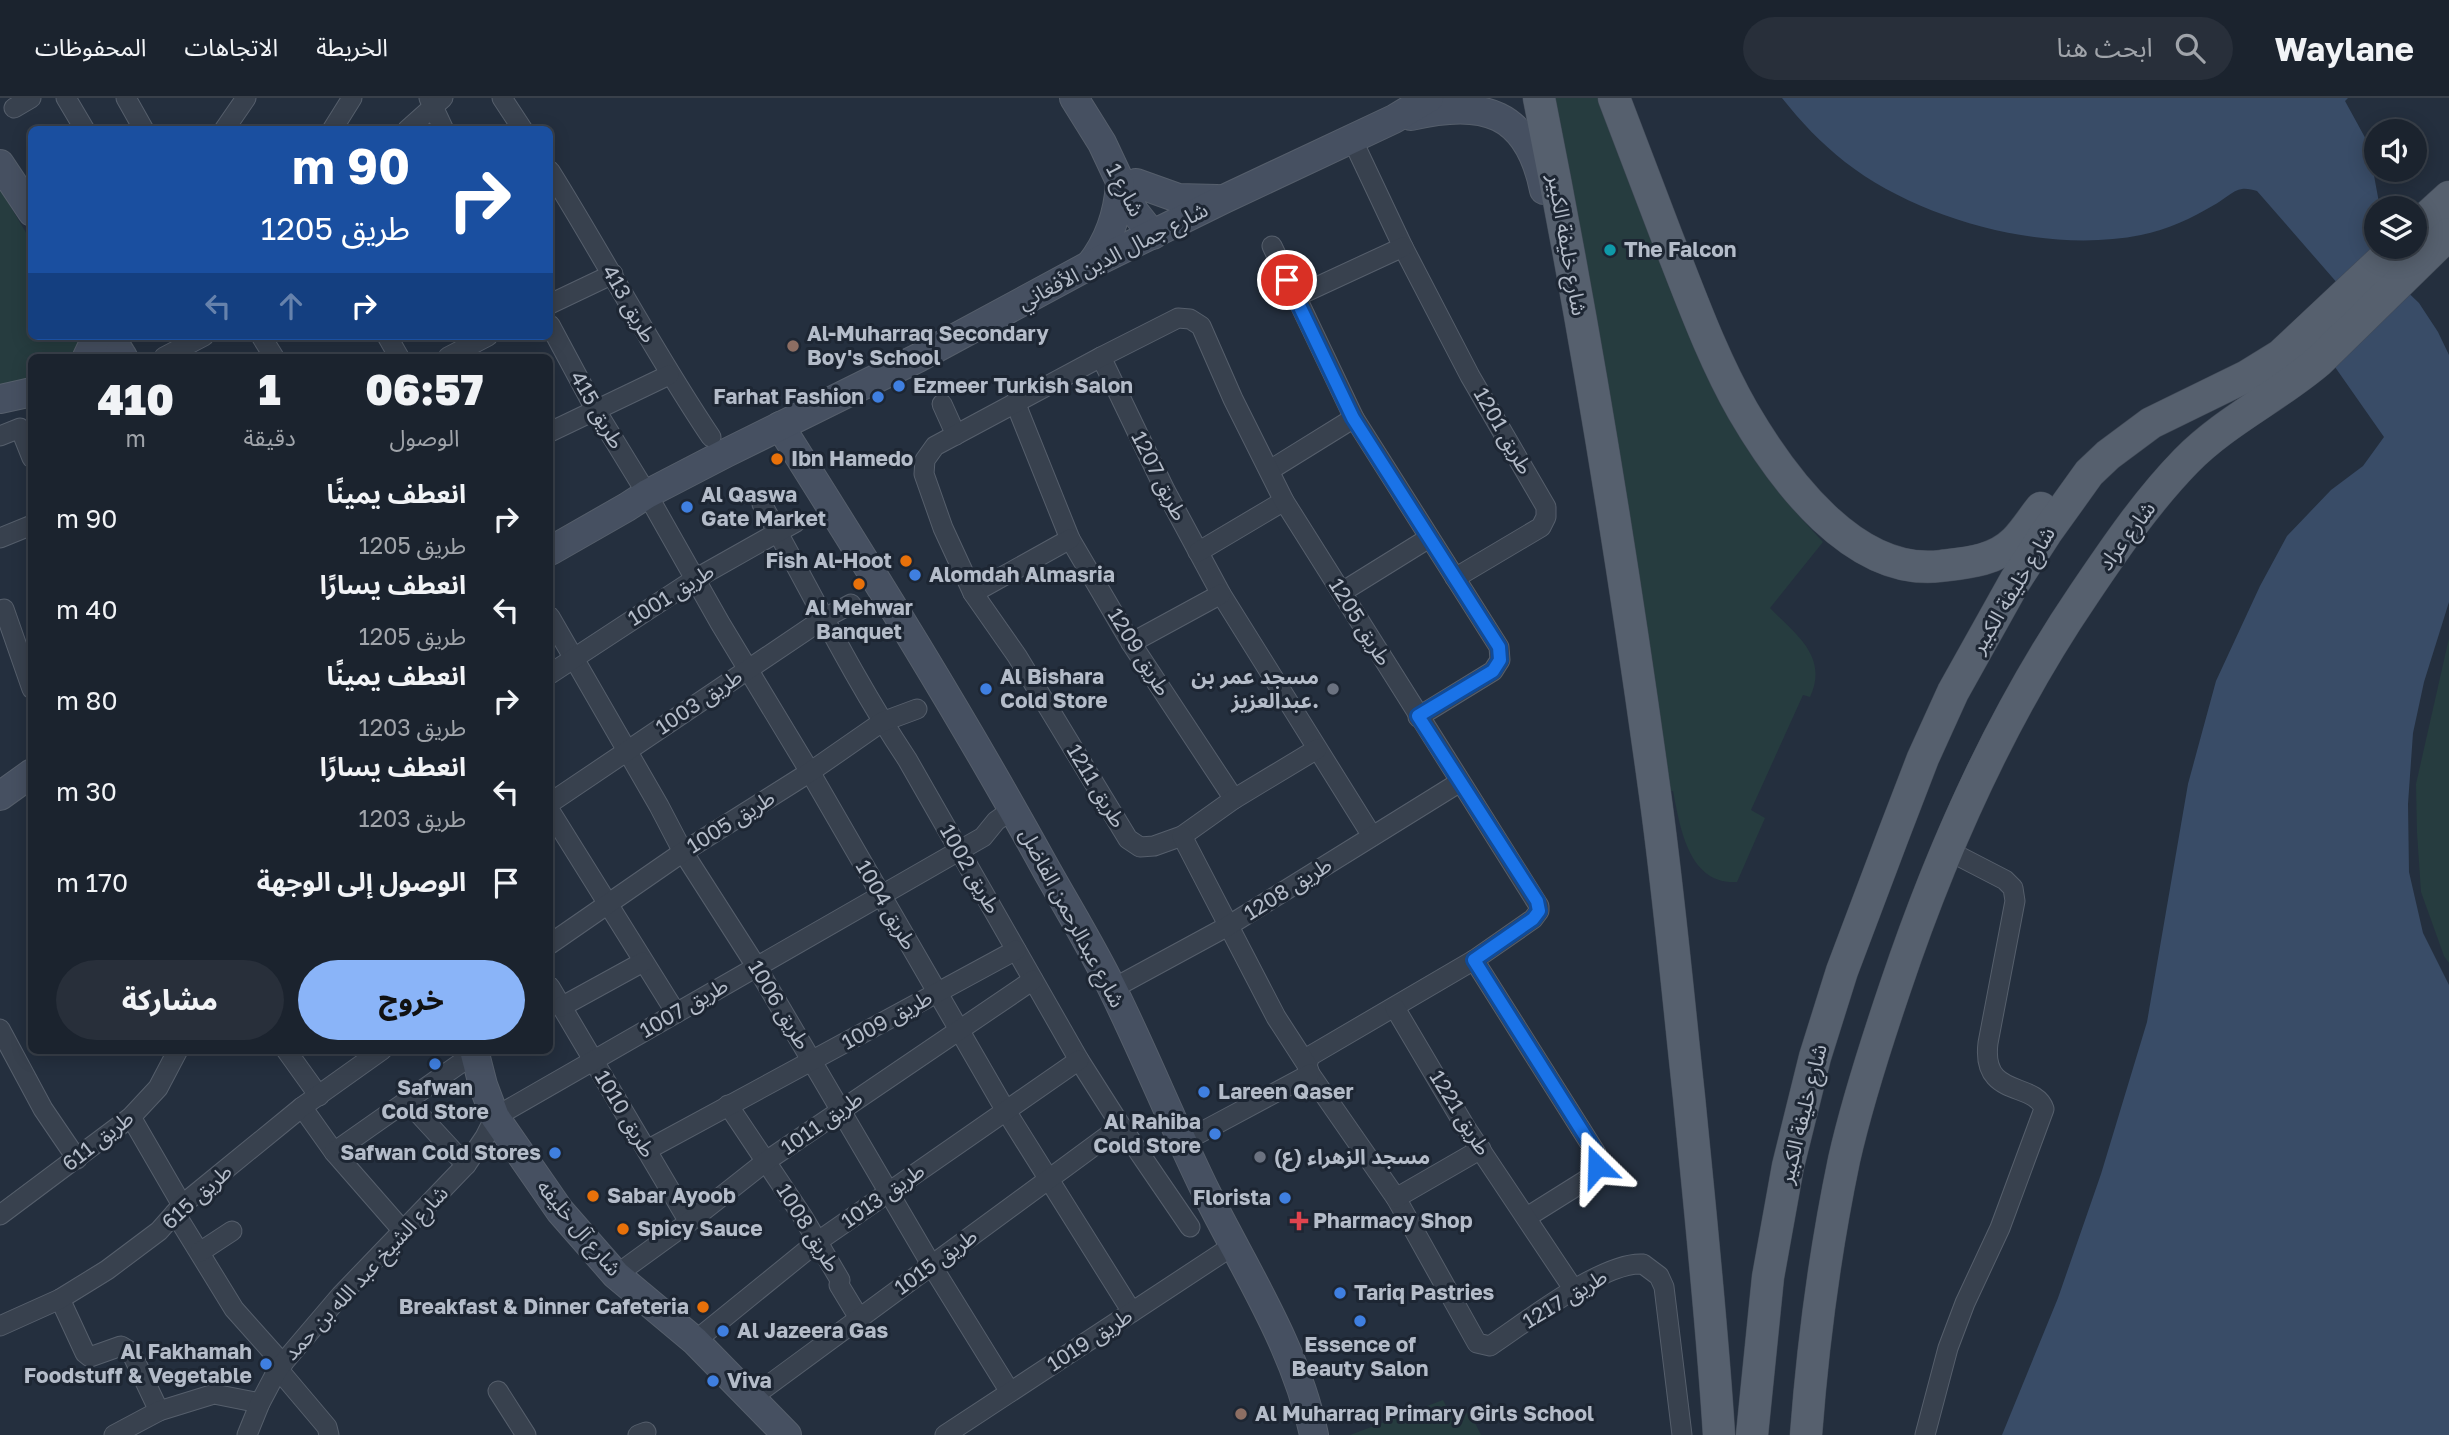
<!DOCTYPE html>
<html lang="ar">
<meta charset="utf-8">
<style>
:root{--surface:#1b232e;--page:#282f3a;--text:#f1f3f6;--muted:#a0a4aa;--line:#39404a;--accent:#8ab4f8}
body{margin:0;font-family:"Golos Text","Noto Sans Arabic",sans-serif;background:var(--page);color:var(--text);direction:rtl;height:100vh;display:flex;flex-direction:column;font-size:26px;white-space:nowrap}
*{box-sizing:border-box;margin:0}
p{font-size:23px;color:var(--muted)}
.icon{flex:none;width:38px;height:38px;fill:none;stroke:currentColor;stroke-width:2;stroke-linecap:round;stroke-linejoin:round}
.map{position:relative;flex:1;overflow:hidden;direction:ltr}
.side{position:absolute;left:28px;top:256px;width:525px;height:700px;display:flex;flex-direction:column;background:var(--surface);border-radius:10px;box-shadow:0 4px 18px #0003,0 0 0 2px var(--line);direction:rtl}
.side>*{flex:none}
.hud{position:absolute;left:28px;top:28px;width:525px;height:214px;border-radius:10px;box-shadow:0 4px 18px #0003,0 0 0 2px var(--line);direction:rtl;background:#1a4fa0;color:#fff;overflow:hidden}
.fabs{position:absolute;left:2364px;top:21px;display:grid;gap:14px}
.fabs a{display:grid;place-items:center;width:63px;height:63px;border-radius:50%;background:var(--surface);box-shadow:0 4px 18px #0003,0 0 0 2px var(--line);font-size:35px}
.pin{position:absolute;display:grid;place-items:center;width:60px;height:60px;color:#fff;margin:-30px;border:4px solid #fff;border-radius:50%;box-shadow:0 2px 7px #0007}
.me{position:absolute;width:77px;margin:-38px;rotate:338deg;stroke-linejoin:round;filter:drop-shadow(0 0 5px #0008)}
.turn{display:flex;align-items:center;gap:24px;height:147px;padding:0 28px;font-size:32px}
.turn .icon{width:91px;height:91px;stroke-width:2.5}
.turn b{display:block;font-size:49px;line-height:60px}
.lanes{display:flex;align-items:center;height:66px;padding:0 28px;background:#0003;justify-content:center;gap:35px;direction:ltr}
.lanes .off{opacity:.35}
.eta{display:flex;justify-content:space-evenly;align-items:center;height:119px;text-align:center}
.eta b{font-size:42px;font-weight:800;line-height:49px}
.button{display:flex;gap:14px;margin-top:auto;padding:14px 28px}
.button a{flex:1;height:80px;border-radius:42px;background:var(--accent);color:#111;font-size:28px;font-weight:800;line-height:80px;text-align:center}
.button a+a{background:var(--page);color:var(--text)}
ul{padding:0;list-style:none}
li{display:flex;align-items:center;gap:21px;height:91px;padding:0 28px}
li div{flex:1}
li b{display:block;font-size:26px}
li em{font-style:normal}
header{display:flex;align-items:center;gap:42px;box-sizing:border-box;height:98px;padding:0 35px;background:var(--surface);border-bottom:2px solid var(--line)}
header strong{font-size:33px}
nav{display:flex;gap:38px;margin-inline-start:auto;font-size:24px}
.search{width:490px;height:63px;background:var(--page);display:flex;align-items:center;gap:18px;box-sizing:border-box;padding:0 24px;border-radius:38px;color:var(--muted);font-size:26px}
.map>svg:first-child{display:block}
</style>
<header>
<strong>Waylane</strong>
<div class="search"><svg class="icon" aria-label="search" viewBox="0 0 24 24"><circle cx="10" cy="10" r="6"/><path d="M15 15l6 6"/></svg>ابحث هنا</div>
<nav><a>الخريطة</a><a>الاتجاهات</a><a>المحفوظات</a></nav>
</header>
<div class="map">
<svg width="2449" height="1337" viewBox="0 0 2449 1337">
<rect width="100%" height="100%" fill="#242f3e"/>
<g fill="#263c3f">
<path d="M1550 0H1605L1758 365 1800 419 1823 444 1770 510C1795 536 1829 558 1810 599L1803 597 1751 712 1765 720 1737 784C1688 787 1680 728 1673 693H1669Z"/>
<path d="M0 91 31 143 32 238H82L77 259H32L31 284 0 293Z"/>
<path d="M2449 540V865L2444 858 2421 794 2417 735 2416 686Z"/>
<path d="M1443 1302 1455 1326 1469 1313 1481 1337H1350Z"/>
</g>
<path fill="#394c67" d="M1782 0H2348L2345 3 2368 45 2380 110H2376V149L2393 180 2419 205 2438 234 2449 257V504L2424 584 2413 635 2408 706 2409 774 2423 835 2449 887V1337H2002L2058 1200 2101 1076 2147 924 2188 686 2216 583 2260 488 2287 438 2331 392 2363 368 2384 339 2321 249 2359 210 2257 93C2253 92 2246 90 2242 91 2233 92 2222 103 2214 107 2192 120 2167 132 2141 137 2046 156 1921 123 1845 64 1821 45 1801 24 1782 0Z"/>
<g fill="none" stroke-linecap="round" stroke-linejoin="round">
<defs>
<g id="street">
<path d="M66 0 85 32"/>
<path d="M126 0 144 32"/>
<path d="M429 0 444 32"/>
<path d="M502 0 523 32"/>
<path d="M14 10 31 0"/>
<path d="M224 32 246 0"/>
<path d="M332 32 352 0"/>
<path d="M407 32 443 0"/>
<path d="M1352 41 1403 149 1470 278 1546 409V419L1541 429 1455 480"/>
<path d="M550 73C605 161 653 253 711 339"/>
<path d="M1272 148 1354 320 1499 549 1500 562 1493 573 1418 619"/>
<path d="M1295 199 1403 149"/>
<path d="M550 206 613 176"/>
<path d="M550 227 595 311 647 396 720 525 810 674 1006 1013 1132 1214"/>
<path d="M261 238 274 259"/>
<path d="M387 238 399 259"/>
<path d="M164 259 204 238"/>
<path d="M448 259 488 238"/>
<path d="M1101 259 1165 392 1221 496 1372 738"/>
<path d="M1015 304 1070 441 1131 545 1234 701"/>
<path d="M942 306 956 337"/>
<path d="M550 334 669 277"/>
<path d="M0 338 20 330 32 360"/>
<path d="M1270 372 1354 320"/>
<path d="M762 406C810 491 852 579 907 661L1079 962 1121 1028 1190 1129"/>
<path d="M0 440 32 427"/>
<path d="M1198 454 1284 403"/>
<path d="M1342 494 1429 440"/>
<path d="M973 495 1070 441"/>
<path d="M4 511 32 591"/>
<path d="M550 519 659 708 683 754 756 868 932 1168 1010 1294"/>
<path d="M1131 545 1221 496"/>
<path d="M550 576 695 481 796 424"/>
<path d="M1317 651 1234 701 1182 738 1154 748 1140 749 1128 741 1017 558 973 495 943 430 924 376 925 362 935 348 1101 259 1178 220 1190 221 1201 228 1233 301 1284 403 1539 808V813L1533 821 1474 862 1310 958 1307 967 1310 976 1396 1100 1477 1245 1490 1248C1525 1225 1603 1163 1643 1166L1659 1178 1664 1189 1682 1337"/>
<path d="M550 705 823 521 851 506"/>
<path d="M550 713 676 915"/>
<path d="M1182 738 1276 919 1307 967"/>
<path d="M550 846 683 754 810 674 882 624 917 611"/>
<path d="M1474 862 1596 1055 1597 1068 1591 1079 1527 1119"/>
<path d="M550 889 689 1124"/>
<path d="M1112 891 1228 828 1460 684"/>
<path d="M561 909 643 864"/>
<path d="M1395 910 1466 1030 1574 1192"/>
<path d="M0 931 43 1011 77 1061"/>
<path d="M286 952 319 998"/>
<path d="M407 1003 466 1067"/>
<path d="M728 1007 803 1119 840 1182 839 1187 859 1220"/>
<path d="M302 1009 334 1054 403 1133"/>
<path d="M131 1019 182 1107"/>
<path d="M1196 1037 1310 976"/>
<path d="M647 1052 1016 852"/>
<path d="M334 1054 475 955"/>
<path d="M1396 1100 1481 1051"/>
<path d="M175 1115 234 1211 283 1266"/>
<path d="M0 1117 131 1019 158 990 178 952"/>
<path d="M200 1154 232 1133"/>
<path d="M616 1177 689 1124 765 1064 1033 882"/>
<path d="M60 1201 85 1255 90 1259 121 1248 131 1254 159 1313"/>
<path d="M0 1228 60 1201 107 1172 159 1133 182 1107 302 1009 382 952"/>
<path d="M695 1243 817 1144 1079 962"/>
<path d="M278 1271 327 1329 329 1337"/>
<path d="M498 1293 526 1337"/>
<path d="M751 1300 1121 1028"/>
<path d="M114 1337 159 1313 214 1296 260 1305"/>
<path d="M247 1337 260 1305 278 1271 341 1197 466 1067 485 1039 495 1019 983 739 996 723 1013 711"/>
<path d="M638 1337 646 1334"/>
<path d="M945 1337 1234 1147"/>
<path d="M1925 1337 1948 1250 1965 1205 2000 1130 2044 1011C2035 983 1981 1001 1988 945L2015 803 2013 790 2005 782 1945 751"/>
</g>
<g id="secondary">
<path d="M1074 0 1102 45 1134 113 1153 137"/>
<path d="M1411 18C1483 1 1528 13 1544 92"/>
<path d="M0 66 32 114"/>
<path d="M1136 85 1178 100 1217 101"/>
<path d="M1090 167C1109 143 1118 117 1120 86"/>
<path d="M110 238 123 259"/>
<path d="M87 259 97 238"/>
<path d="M0 301 32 294"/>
<path d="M780 328C872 474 963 620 1046 771 1069 812 1093 851 1113 892 1146 959 1174 1029 1207 1096 1246 1174 1296 1250 1314 1337"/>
<path d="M550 453 627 409 647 396 726 355 918 260 1090 167 1224 101 1394 21 1429 0"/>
<path d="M0 698 32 675"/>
<path d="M474 952 483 987 495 1019 560 1113 616 1177 695 1243 787 1337"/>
</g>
<g id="primary">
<path d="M1539 0C1585 230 1623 463 1655 696 1669 797 1678 898 1689 999 1700 1112 1712 1224 1719 1337"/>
<path d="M1614 0C1632 46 1649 93 1667 139 1690 197 1712 259 1743 313 1782 380 1854 479 1941 468 1967 465 1995 463 2015 443 2025 433 2032 421 2041 410"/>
<path d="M2415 130 2449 99"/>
<path d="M1752 1337 1768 1179 1788 1068 1815 959 1842 873 1893 738 1923 660 1953 594 2015 483 2046 435 2089 375 2108 357 2151 325 2247 278 2281 257 2396 149"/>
<path d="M1806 1337C1813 1244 1825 1153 1844 1062 1857 1004 1876 946 1895 890 1942 750 2001 618 2084 496 2115 450 2147 403 2186 363 2225 323 2277 299 2319 263L2449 136"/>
</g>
</defs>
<use href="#street" stroke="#565f6c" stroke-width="21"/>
<use href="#secondary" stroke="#565f6c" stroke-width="30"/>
<use href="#primary" stroke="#414a57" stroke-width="33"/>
<use href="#street" stroke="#38414e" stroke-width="19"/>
<use href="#secondary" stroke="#465061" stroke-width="28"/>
<use href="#primary" stroke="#56606e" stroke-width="32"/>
</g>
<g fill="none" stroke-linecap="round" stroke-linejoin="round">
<defs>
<path id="route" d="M1287 182 1353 320 1499 549 1500 562 1493 573 1418 618 1537 803 1539 813 1533 821 1474 862 1596 1055 1597 1068"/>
</defs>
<use href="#route" stroke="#114b97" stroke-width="18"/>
<use href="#route" stroke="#1a73e8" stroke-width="12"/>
</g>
<circle fill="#0f9aa8" stroke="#1d2633" stroke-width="2.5" cx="1610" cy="152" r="7"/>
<g fill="#8d6e63" stroke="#1d2633" stroke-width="2.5">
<circle cx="793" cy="248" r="7"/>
<circle cx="1241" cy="1316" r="7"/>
</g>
<g fill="#3f7fe0" stroke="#1d2633" stroke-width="2.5">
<circle cx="899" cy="288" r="7"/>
<circle cx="878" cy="299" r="7"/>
<circle cx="687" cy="409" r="7"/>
<circle cx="915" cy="477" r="7"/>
<circle cx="986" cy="591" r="7"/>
<circle cx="435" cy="966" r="7"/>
<circle cx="1204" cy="994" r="7"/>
<circle cx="1215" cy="1036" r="7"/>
<circle cx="555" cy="1055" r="7"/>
<circle cx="1285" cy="1100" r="7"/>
<circle cx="1340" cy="1195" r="7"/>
<circle cx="1360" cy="1223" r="7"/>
<circle cx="723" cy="1233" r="7"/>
<circle cx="266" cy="1266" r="7"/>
<circle cx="713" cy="1283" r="7"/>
</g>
<g fill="#e8710a" stroke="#1d2633" stroke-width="2.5">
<circle cx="777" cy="361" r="7"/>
<circle cx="906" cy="463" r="7"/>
<circle cx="859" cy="486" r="7"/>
<circle cx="593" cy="1098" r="7"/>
<circle cx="623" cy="1131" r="7"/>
<circle cx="703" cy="1209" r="7"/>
</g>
<g fill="#6b7280" stroke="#1d2633" stroke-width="2.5">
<circle cx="1333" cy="591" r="7"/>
<circle cx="1260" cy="1059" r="7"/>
</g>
<path fill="#e0444e" stroke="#1d2633" stroke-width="2.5" d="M1295.5 1112.5h7v7h7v7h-7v7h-7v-7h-7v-7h7z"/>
<g text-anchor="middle" stroke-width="6" stroke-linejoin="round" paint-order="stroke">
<g font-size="21" fill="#b4bcc9" stroke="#1d2633">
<text transform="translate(1125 92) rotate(62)" y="7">شارع 1</text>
<text transform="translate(1567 147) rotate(80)" y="7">شارع خليفة الكبير</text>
<text transform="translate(1113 158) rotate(-27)" y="7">شارع جمال الدين الأفغاني</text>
<text transform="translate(629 206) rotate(60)" y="7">طريق 413</text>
<text transform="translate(597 312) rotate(60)" y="7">طريق 415</text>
<text transform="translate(1503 333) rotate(60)" y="7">طريق 1201</text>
<text transform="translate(1159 378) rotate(63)" y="7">طريق 1207</text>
<text transform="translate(2127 438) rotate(-53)" y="7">شارع عراد</text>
<text transform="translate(2013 492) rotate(-59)" y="7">شارع خليفة الكبير</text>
<text transform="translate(671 497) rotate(-32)" y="7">طريق 1001</text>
<text transform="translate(1360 524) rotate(58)" y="7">طريق 1205</text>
<text transform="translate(1139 554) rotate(58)" y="7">طريق 1209</text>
<text transform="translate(699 604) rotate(-34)" y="7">طريق 1003</text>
<text transform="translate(1096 688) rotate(59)" y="7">طريق 1211</text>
<text transform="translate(731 724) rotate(-32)" y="7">طريق 1005</text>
<text transform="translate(970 771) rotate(60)" y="7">طريق 1002</text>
<text transform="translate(1288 791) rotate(-32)" y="7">طريق 1208</text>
<text transform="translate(886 807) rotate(60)" y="7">طريق 1004</text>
<text transform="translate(1072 820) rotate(62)" y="7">شارع عبدالرحمن الفاضل</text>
<text transform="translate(779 907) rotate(59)" y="7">طريق 1006</text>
<text transform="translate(684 910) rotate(-30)" y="7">طريق 1007</text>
<text transform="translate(887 922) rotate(-29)" y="7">طريق 1009</text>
<text transform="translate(1460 1015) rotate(58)" y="7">طريق 1221</text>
<text transform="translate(625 1016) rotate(59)" y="7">طريق 1010</text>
<text transform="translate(1803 1016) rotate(-76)" y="7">شارع خليفة الكبير</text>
<text transform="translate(822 1025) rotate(-35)" y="7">طريق 1011</text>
<text transform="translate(98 1043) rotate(-38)" y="7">طريق 611</text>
<text transform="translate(883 1098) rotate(-35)" y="7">طريق 1013</text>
<text transform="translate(197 1099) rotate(-42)" y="7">طريق 615</text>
<text transform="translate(579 1130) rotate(50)" y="7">شارع آل خليفه</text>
<text transform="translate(808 1130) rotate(58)" y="7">طريق 1008</text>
<text transform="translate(936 1164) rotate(-36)" y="7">طريق 1015</text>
<text transform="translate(366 1175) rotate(-47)" y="7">شارع الشيخ عبد الله بن حمد</text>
<text transform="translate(1565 1201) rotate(-31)" y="7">طريق 1217</text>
<text transform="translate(1090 1242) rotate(-33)" y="7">طريق 1019</text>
</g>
<g font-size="21" font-weight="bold" fill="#b4bcc9" stroke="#1d2633" text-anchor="start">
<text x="1624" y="159">The Falcon</text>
<text x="807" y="243">Al-Muharraq Secondary<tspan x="807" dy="24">Boy's School</tspan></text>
<text x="913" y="295">Ezmeer Turkish Salon</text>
<text x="864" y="306" text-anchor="end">Farhat Fashion</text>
<text x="791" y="368">Ibn Hamedo</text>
<text x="701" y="404">Al Qaswa<tspan x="701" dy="24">Gate Market</tspan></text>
<text x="892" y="470" text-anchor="end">Fish Al-Hoot</text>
<text x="929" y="484">Alomdah Almasria</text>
<text x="859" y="517" text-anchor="middle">Al Mehwar<tspan x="859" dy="24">Banquet</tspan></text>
<text x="1000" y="586">Al Bishara<tspan x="1000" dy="24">Cold Store</tspan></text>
<text x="1319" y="586" text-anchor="end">مسجد عمر بن<tspan x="1319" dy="24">عبدالعزيز.</tspan></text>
<text x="435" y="997" text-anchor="middle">Safwan<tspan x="435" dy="24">Cold Store</tspan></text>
<text x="1218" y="1001">Lareen Qaser</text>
<text x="1201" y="1031" text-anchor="end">Al Rahiba<tspan x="1201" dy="24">Cold Store</tspan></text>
<text x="541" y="1062" text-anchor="end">Safwan Cold Stores</text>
<text x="1274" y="1066">مسجد الزهراء (ع)</text>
<text x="607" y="1105">Sabar Ayoob</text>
<text x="1271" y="1107" text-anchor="end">Florista</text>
<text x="1313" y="1130">Pharmacy Shop</text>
<text x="637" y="1138">Spicy Sauce</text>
<text x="1354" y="1202">Tariq Pastries</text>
<text x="689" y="1216" text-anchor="end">Breakfast &amp; Dinner Cafeteria</text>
<text x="737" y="1240">Al Jazeera Gas</text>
<text x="1360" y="1254" text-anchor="middle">Essence of<tspan x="1360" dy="24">Beauty Salon</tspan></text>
<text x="252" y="1261" text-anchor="end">Al Fakhamah<tspan x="252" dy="24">Foodstuff &amp; Vegetable</tspan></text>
<text x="727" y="1290">Viva</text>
<text x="1255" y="1323">Al Muharraq Primary Girls School</text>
</g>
</g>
</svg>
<div class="fabs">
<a><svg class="icon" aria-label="sound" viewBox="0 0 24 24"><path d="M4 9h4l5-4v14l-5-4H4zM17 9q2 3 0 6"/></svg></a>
<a><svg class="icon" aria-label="layers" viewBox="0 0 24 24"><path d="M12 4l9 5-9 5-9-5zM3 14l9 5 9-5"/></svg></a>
</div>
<div class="pin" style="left:1287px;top:182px;background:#d93025"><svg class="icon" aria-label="arrive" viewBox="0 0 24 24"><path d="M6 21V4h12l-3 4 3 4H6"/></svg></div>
<svg class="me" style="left:1597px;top:1068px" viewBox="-20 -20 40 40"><path d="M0-17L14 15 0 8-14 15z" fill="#1a73e8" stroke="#fff" stroke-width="4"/></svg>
<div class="hud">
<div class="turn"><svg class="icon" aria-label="right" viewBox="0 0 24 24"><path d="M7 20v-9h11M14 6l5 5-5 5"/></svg><div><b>90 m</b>طريق 1205</div></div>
<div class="lanes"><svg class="icon off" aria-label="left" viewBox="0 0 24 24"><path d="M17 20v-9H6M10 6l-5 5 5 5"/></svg><svg class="icon off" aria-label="ahead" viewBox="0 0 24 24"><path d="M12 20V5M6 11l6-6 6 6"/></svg><svg class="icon" aria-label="right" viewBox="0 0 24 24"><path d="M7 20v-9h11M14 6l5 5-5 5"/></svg></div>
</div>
<section class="side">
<div class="eta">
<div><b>06:57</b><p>الوصول</p></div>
<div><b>1</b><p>دقيقة</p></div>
<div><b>410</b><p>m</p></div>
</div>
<ul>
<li><svg class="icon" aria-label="right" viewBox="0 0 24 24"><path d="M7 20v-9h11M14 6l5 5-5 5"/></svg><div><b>انعطف يمينًا</b><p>طريق 1205</p></div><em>90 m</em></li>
<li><svg class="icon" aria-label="left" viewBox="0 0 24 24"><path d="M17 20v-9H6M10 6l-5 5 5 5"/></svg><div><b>انعطف يسارًا</b><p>طريق 1205</p></div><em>40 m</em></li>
<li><svg class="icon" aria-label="right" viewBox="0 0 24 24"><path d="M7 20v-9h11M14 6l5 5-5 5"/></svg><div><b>انعطف يمينًا</b><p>طريق 1203</p></div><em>80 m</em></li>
<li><svg class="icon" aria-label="left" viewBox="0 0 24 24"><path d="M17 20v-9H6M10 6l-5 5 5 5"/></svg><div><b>انعطف يسارًا</b><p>طريق 1203</p></div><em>30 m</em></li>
<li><svg class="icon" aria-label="arrive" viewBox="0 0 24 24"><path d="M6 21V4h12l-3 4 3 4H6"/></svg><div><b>الوصول إلى الوجهة</b></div><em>170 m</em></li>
</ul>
<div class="button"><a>خروج</a><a>مشاركة</a></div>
</section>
</div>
